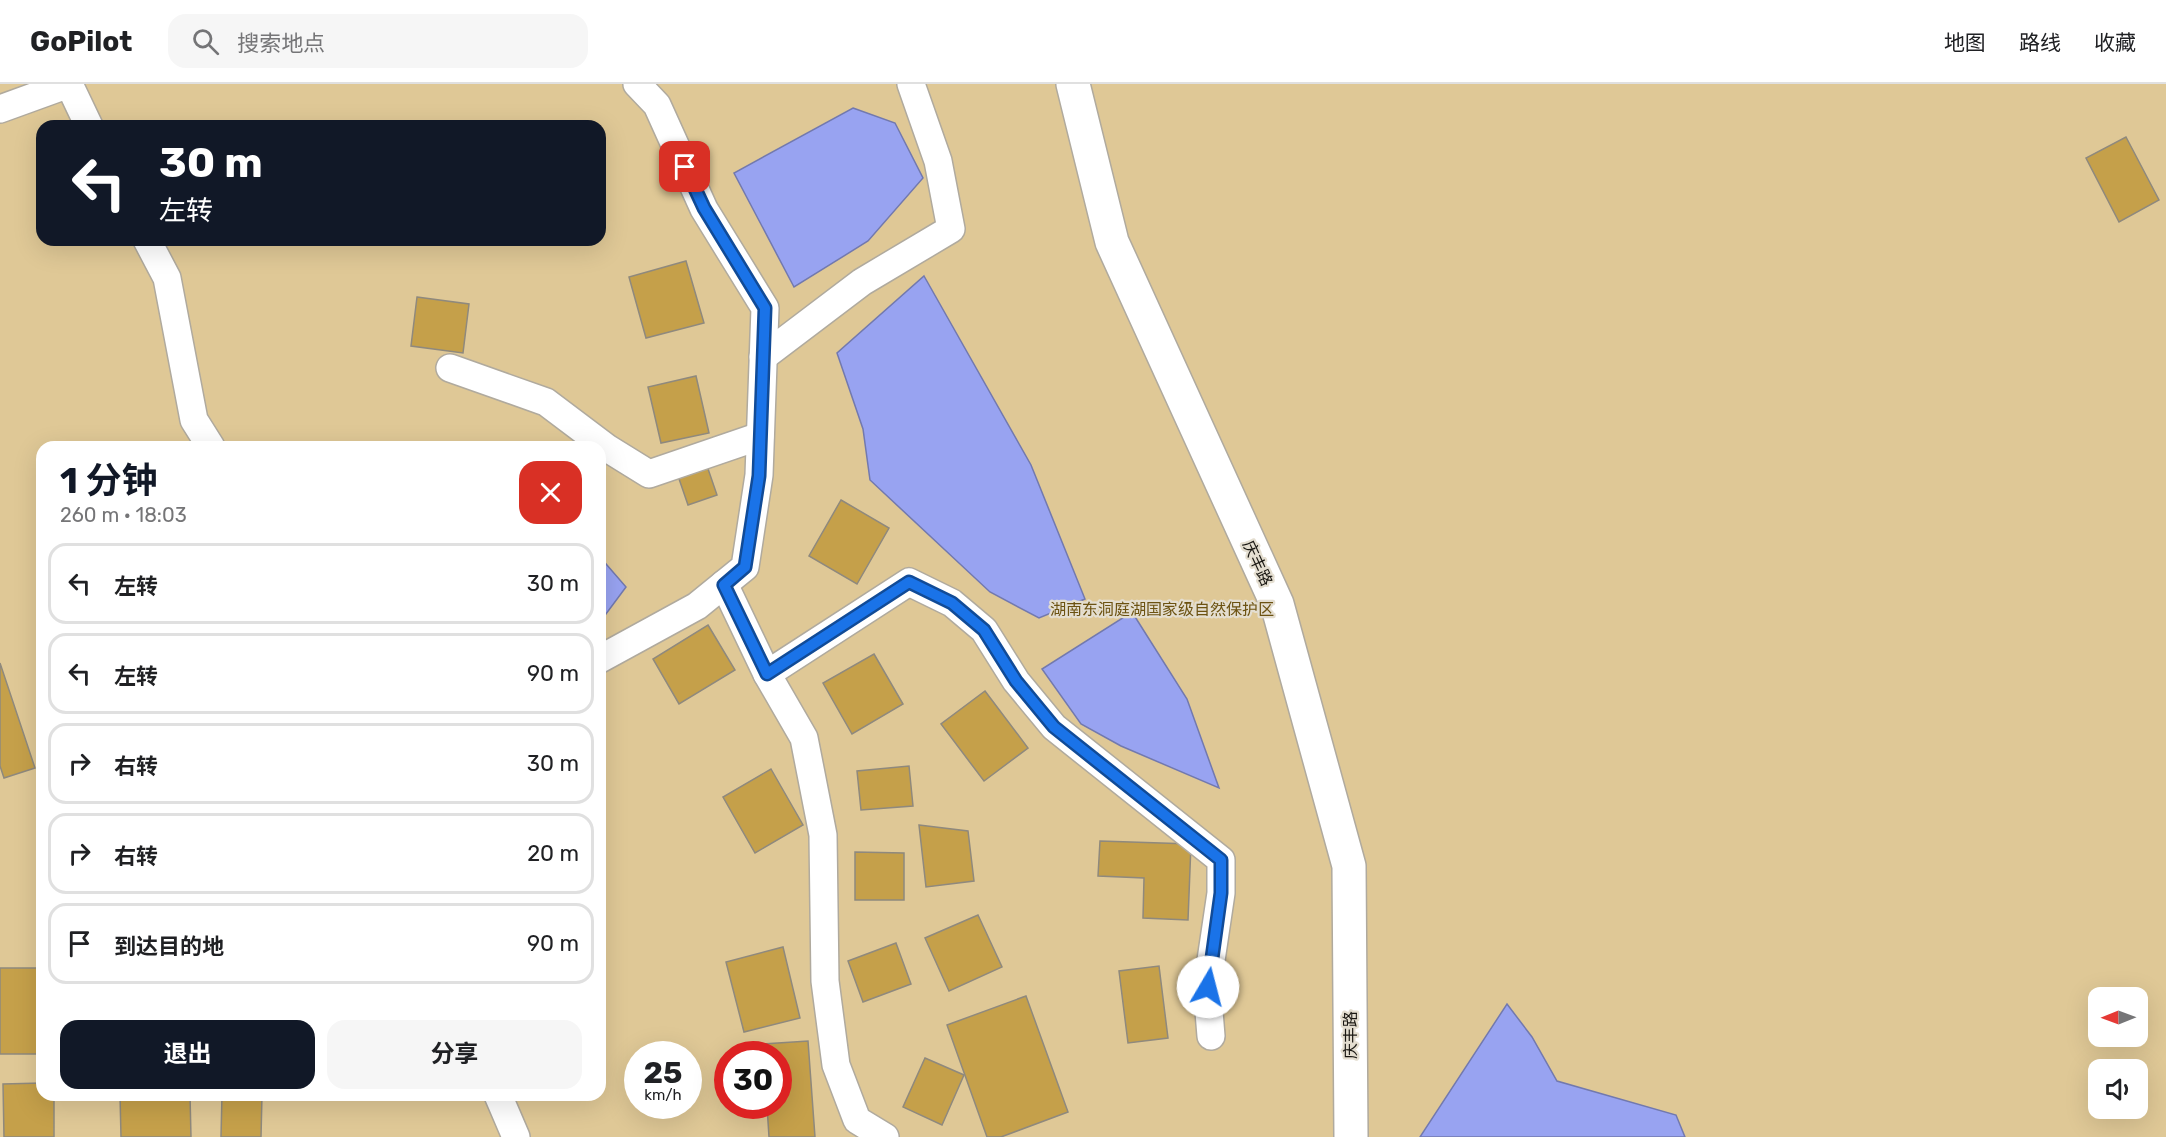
<!DOCTYPE html>
<html lang="zh">
<meta charset="utf-8">
<style>
:root{--surface:#fff;--page:#f6f6f6;--text:#202124;--muted:#757577;--line:#e0e0e0;--accent:#111827}
body{margin:0;font-family:Rubik,"Noto Sans SC",sans-serif;background:var(--page);color:var(--text);height:100vh;display:flex;flex-direction:column;font-size:22px;white-space:nowrap}
*{box-sizing:border-box;margin:0}
p{font-size:20px;color:var(--muted)}
.icon{flex:none;width:33px;height:33px;fill:none;stroke:currentColor;stroke-width:2;stroke-linecap:round;stroke-linejoin:round}
.map{position:relative;flex:1;overflow:hidden}
.drawer{position:absolute;left:36px;top:357px;width:570px;height:660px;display:flex;flex-direction:column;background:var(--surface);border-radius:18px;box-shadow:0 6px 24px #0002}
.drawer>*{flex:none}
.guide{position:absolute;left:36px;top:36px;width:570px;height:126px;border-radius:18px;box-shadow:0 6px 24px #0002;background:#111827;color:#fff;overflow:hidden}
.needle{width:39px;rotate:269deg}
.tools{position:absolute;left:2088px;top:903px;display:grid;gap:12px}
.tools a{display:grid;place-items:center;width:60px;height:60px;border-radius:12px;background:var(--surface);box-shadow:0 6px 24px #0002;font-size:30px}
.speed{position:absolute;left:624px;top:957px;display:flex;gap:12px;font-size:30px;font-weight:700;text-align:center}
.speed>*{display:grid;place-content:center;width:78px;height:78px;border-radius:50%;background:var(--surface);box-shadow:0 6px 24px #0002;line-height:1}
.speed small{font-size:15px;font-weight:400}
.speed .limit{border:9px solid #d22;background:#fff;color:#111}
.pin{position:absolute;display:grid;place-items:center;width:51px;height:51px;color:#fff;margin:-26px;border-radius:12px;box-shadow:0 3px 9px #0006}
.me{position:absolute;width:66px;margin:-33px;rotate:8deg;stroke-linejoin:round;filter:drop-shadow(0 0 4px #0008)}
.turn{display:flex;align-items:center;gap:21px;height:126px;padding:0 24px;font-size:27px}
.turn .icon{width:78px;height:78px;stroke-width:2.5}
.turn b{display:block;font-size:42px;line-height:51px}
.round{display:grid;place-items:center;flex:none;width:63px;height:63px;border-radius:18px;background:var(--page)}
.headline{display:flex;align-items:center;justify-content:space-between;height:102px;padding:0 24px}
h1{font-size:36px;font-weight:700;line-height:45px;color:var(--accent)}
.primary-button{display:flex;gap:12px;margin-top:auto;padding:12px 24px}
.primary-button a{flex:1;height:69px;border-radius:18px;background:var(--accent);color:#fff;font-size:24px;font-weight:700;line-height:69px;text-align:center}
.primary-button a+a{background:var(--page);color:var(--text)}
ul{padding:0;list-style:none}
li{display:flex;align-items:center;gap:18px;height:81px;margin:0 12px 9px;padding:0 12px;border:3px solid var(--line);border-radius:18px}
li div{flex:1}
li b{display:block;font-size:22px}
li em{font-style:normal}
header{display:flex;align-items:center;gap:36px;box-sizing:border-box;height:84px;padding:0 30px;background:var(--surface);border-bottom:2px solid var(--line)}
header strong{font-size:28px}
nav{display:flex;gap:33px;margin-inline-start:auto;font-size:21px}
.search{width:420px;height:54px;background:var(--page);display:flex;align-items:center;gap:15px;box-sizing:border-box;padding:0 21px;border-radius:18px;color:var(--muted);font-size:22px}
.map>svg:first-child{display:block}
</style>
<header>
<strong>GoPilot</strong>
<div class="search"><svg class="icon" aria-label="search" viewBox="0 0 24 24"><circle cx="10" cy="10" r="6"/><path d="M15 15l6 6"/></svg>搜索地点</div>
<nav><a>地图</a><a>路线</a><a>收藏</a></nav>
</header>
<div class="map">
<svg width="2166" height="1053" viewBox="0 0 2166 1053">
<rect width="100%" height="100%" fill="#e4ded0"/>
<path fill="#dfc896" fill-rule="evenodd" d="M0 0H2166V1053H0ZM42 42H600V156H42ZM42 363H600V1011H42ZM2098 914H2138V952H2098ZM638 970H688V1022H638ZM728 970H778V1022H728ZM2098 986H2138V1024H2098Z"/>
<g fill="#98a3f1" stroke="#7279ae" stroke-width="1.5">
<path d="M853 24 895 39 923 94 868 157 794 203 734 89Z"/>
<path d="M924 192 1031 381 1085 515 1039 534 990 508 870 396 863 345 837 269Z"/>
<path d="M600 473 626 503 600 538Z"/>
<path d="M1132 528 1187 615 1219 704 1121 662 1081 640 1042 585Z"/>
<path d="M1507 920 1532 953 1557 997 1676 1031 1685 1053H1420Z"/>
</g>
<g fill="#c5a04a" stroke="#8f897d" stroke-width="1.5">
<path d="M2126 53 2159 116 2119 138 2086 74Z"/>
<path d="M686 177 704 239 646 254 629 193Z"/>
<path d="M417 213 469 220 463 269 411 262Z"/>
<path d="M696 292 709 349 661 359 648 303Z"/>
<path d="M706 379 717 411 688 421 677 389Z"/>
<path d="M841 416 889 444 857 500 809 472Z"/>
<path d="M708 541 735 586 679 620 653 575Z"/>
<path d="M874 570 903 620 852 650 823 599Z"/>
<path d="M0 579 35 684 4 694 0 682Z"/>
<path d="M985 607 1028 664 984 697 941 640Z"/>
<path d="M909 682 913 722 861 726 857 687Z"/>
<path d="M771 685 803 741 755 769 723 713Z"/>
<path d="M919 741 968 747 974 797 926 803Z"/>
<path d="M1100 757 1191 760 1188 836 1143 834 1144 794 1098 792Z"/>
<path d="M855 768 904 769V816H855Z"/>
<path d="M978 831 1002 883 949 907 925 854Z"/>
<path d="M896 859 911 900 863 918 848 877Z"/>
<path d="M783 863 800 934 744 948 726 878Z"/>
<path d="M1159 882 1168 954 1128 959 1119 887Z"/>
<rect x="0" y="884" width="42" height="86"/>
<path d="M1026 912 1068 1028 1001 1053H987L947 941Z"/>
<path d="M808 957 815 1053H769L767 1022H778V970H763V960Z"/>
<path d="M925 974 964 991 942 1041 903 1023Z"/>
<path d="M42 999V1011H54V1053H4L3 1000Z"/>
<path d="M120 1011H190L191 1053H121Z"/>
<path d="M222 1011H262L261 1053H221Z"/>
</g>
<g fill="none" stroke-linecap="round" stroke-linejoin="round">
<defs>
<g id="minor">
<path d="M0 25 69 0 89 42"/>
<path d="M147 156 167 194 194 336 211 363"/>
<path d="M763 273 862 198 951 145 938 77 911 0"/>
<path d="M450 284 546 318 607 364 649 390 760 352"/>
<path d="M724 500 767 590 804 654 823 751 825 897 836 981 857 1036 885 1053"/>
<path d="M600 575 697 522 745 483 759 391 765 224 704 125 657 21 637 0"/>
<path d="M767 590 909 498 952 519 984 546 1016 597 1054 643 1221 776V809L1207 903 1211 952"/>
<path d="M498 1011 516 1053"/>
</g>
<path id="tertiary" d="M1073 0 1112 158 1277 520 1349 782 1351 1053"/>
</defs>
<use href="#minor" stroke="#b0aa9e" stroke-width="30"/>
<use href="#tertiary" stroke="#b0aa9e" stroke-width="36"/>
<use href="#minor" stroke="#fff" stroke-width="27"/>
<use href="#tertiary" stroke="#fff" stroke-width="33"/>
</g>
<g fill="none" stroke-linecap="round" stroke-linejoin="round">
<defs>
<path id="route" d="M685 83 704 124 765 224 759 392 745 483 724 501 767 590 909 498 952 519 984 546 1016 597 1054 643 1221 776V809L1208 903"/>
</defs>
<use href="#route" stroke="#114b97" stroke-width="15"/>
<use href="#route" stroke="#1a73e8" stroke-width="10"/>
</g>
<g text-anchor="middle" stroke-width="4.5" stroke-linejoin="round" paint-order="stroke">
<g font-size="16" fill="#191712" stroke="#e4ded0">
<text transform="translate(1258 479) rotate(65)" y="6">庆丰路</text>
<text transform="translate(1350 951) rotate(-90)" y="6">庆丰路</text>
</g>
<g font-size="16" fill="#6c5211" stroke="#e4ded0">
<text x="1162" y="531">湖南东洞庭湖国家级自然保护区</text>
</g>
</g>
</svg>
<div class="tools">
<a><svg class="needle" viewBox="-14 -14 28 28"><path d="M0-13l5 13h-10z" fill="#e53935"/><path d="M0 13l5-13h-10z" fill="#757577"/></svg></a>
<a><svg class="icon" aria-label="sound" viewBox="0 0 24 24"><path d="M4 9h4l5-4v14l-5-4H4zM17 9q2 3 0 6"/></svg></a>
</div>
<div class="speed"><div>25<small>km/h</small></div><div class="limit">30</div></div>
<div class="pin" style="left:685px;top:83px;background:#d93025"><svg class="icon" aria-label="arrive" viewBox="0 0 24 24"><path d="M6 21V4h12l-3 4 3 4H6"/></svg></div>
<svg class="me" style="left:1208px;top:903px" viewBox="-20 -20 40 40"><circle r="19" fill="#fff"/><path d="M0-13L10 11 0 6-10 11z" fill="#1a73e8"/></svg>
<div class="guide">
<div class="turn"><svg class="icon" aria-label="left" viewBox="0 0 24 24"><path d="M17 20v-9H6M10 6l-5 5 5 5"/></svg><div><b>30 m</b>左转</div></div>
</div>
<section class="drawer">
<div class="headline"><div><h1>1 分钟</h1><p>260 m · 18:03</p></div><a class="round" style="background:#d93025;color:#fff"><svg class="icon" aria-label="close" viewBox="0 0 24 24"><path d="M6 6l12 12M18 6L6 18"/></svg></a></div>
<ul>
<li><svg class="icon" aria-label="left" viewBox="0 0 24 24"><path d="M17 20v-9H6M10 6l-5 5 5 5"/></svg><div><b>左转</b></div><em>30 m</em></li>
<li><svg class="icon" aria-label="left" viewBox="0 0 24 24"><path d="M17 20v-9H6M10 6l-5 5 5 5"/></svg><div><b>左转</b></div><em>90 m</em></li>
<li><svg class="icon" aria-label="right" viewBox="0 0 24 24"><path d="M7 20v-9h11M14 6l5 5-5 5"/></svg><div><b>右转</b></div><em>30 m</em></li>
<li><svg class="icon" aria-label="right" viewBox="0 0 24 24"><path d="M7 20v-9h11M14 6l5 5-5 5"/></svg><div><b>右转</b></div><em>20 m</em></li>
<li><svg class="icon" aria-label="arrive" viewBox="0 0 24 24"><path d="M6 21V4h12l-3 4 3 4H6"/></svg><div><b>到达目的地</b></div><em>90 m</em></li>
</ul>
<div class="primary-button"><a>退出</a><a>分享</a></div>
</section>
</div>
